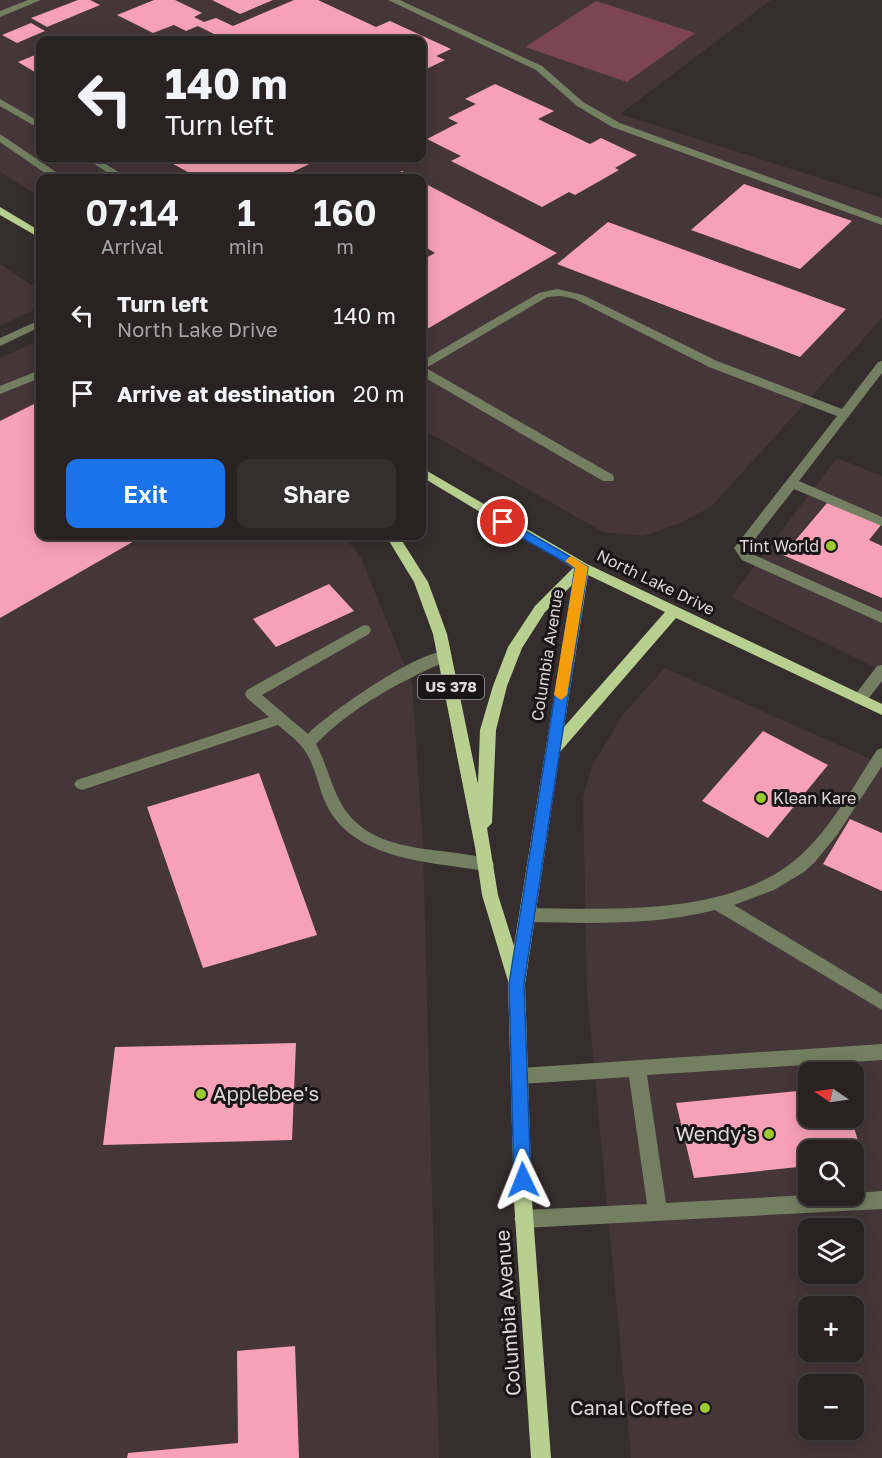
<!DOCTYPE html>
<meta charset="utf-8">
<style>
:root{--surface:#282222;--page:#342f2f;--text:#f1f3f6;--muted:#a5a4a5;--line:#443f40;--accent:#1a73e8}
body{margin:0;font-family:"Golos Text",sans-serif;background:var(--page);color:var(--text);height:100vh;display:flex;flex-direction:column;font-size:22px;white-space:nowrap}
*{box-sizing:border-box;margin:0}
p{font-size:20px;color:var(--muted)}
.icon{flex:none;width:33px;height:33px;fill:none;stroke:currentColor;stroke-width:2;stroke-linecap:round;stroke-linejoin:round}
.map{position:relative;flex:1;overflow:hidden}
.drawer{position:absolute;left:36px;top:174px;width:390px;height:366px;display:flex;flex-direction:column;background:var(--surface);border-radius:12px;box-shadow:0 3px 15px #0003,0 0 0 2px var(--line)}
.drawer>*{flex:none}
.top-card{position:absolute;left:36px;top:36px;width:390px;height:126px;border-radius:12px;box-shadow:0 3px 15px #0003,0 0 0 2px var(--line);background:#282222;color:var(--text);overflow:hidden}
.needle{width:39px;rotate:283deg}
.buttons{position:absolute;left:798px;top:1062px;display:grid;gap:12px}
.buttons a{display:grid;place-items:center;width:66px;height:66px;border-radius:12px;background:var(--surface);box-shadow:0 3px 15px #0003,0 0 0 2px var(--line);font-size:30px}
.pin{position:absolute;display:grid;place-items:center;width:51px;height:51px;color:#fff;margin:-26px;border:3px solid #fff;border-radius:50%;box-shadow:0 2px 6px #0007}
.me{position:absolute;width:66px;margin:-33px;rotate:358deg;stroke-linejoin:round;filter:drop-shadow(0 0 4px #0008)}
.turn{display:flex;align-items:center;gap:21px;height:126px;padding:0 30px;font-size:27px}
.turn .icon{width:78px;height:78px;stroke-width:2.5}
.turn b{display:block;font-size:42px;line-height:51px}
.eta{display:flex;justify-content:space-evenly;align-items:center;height:102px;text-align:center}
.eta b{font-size:36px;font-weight:600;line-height:42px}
.cta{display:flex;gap:12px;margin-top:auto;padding:12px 30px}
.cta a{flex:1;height:69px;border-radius:12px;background:var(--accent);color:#fff;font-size:24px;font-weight:600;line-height:69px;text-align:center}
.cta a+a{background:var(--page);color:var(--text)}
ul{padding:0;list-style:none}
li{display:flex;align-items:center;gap:18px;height:78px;padding:0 30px}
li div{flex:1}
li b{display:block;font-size:22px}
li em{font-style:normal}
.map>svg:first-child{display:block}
</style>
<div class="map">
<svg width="882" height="1458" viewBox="0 0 882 1458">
<rect width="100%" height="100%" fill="#352d2e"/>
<g fill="#443639" fill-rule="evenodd">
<path d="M0 0H771L620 114 882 198V318L711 507 678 524 644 536 603 532 422 429V178H40V197L0 172ZM40 40H422V158H40Z"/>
<path d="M0 264 40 291V297L32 311 0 326Z"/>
<path d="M40 340V536H344L361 558 412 683 423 845 439 1458H0V358Z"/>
<path d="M837 458 882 476V671L731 597Z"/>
<path d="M665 668 882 764V1458H631L587 993 583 799 591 768 624 713ZM808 1072H854V1118H808ZM808 1150H854V1196H808ZM808 1228H854V1274H808ZM808 1306H854V1352H808ZM808 1384H854V1430H808Z"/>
</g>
<path fill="#7c4555" d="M596 1 695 33 627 82 525 47Z"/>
<g fill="#f7a1b8">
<path d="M78 0H90L100 5 47 27 31 18Z"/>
<path d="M154 0H175L202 13 194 17 204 22 216 18 233 26 294 0H318L376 27 390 21 451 49 436 56 445 60 422 71V40H226L198 26 186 31 174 25 153 33 117 15Z"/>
<path d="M212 0H273L240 14Z"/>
<path d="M31 23 45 31 17 43 2 35Z"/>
<path d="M40 53V75L18 62Z"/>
<path d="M495 84 554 111 538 119 590 144 601 138 637 155 615 168 619 170 575 195 569 192 542 207 451 161 461 156 427 139 458 123 448 118 476 104 465 99Z"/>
<path d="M162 158H322L280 178H264L256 174 247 178H199Z"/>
<path d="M402 171 416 178H387Z"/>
<path d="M422 182 557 253 422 332V260L435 253 422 245Z"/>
<path d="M744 184 852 221 800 269 691 230Z"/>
<path d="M608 222 846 309 800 357 557 264Z"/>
<path d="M40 401V536H143L0 618V421Z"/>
<path d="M827 503 881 525 869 540 882 546V598L783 555Z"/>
<path d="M329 584 354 611 276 647 253 619Z"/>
<path d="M763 731 828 765 768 838 702 801Z"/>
<path d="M259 773 317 935 203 968 147 807Z"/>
<path d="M850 819 882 833V891L823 864Z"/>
<path d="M296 1043 292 1140 103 1145 115 1047Z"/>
<path d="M808 1090V1118H851L864 1160 854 1161V1150H808V1166L694 1178 676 1103Z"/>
<path d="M295 1346 299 1458H127L128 1453 238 1443 237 1351Z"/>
</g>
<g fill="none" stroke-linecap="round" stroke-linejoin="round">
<g fill="#737f60" fill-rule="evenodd">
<path d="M28 0H41L0 17V11Z"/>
<path d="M388 0H400L542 66 583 102 620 123 882 218V225L612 127 577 106 536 70Z"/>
<path d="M0 99 40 122V129L0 106Z"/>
<path d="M0 134 62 176 63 178H52L0 142Z"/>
<path d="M85 158H96L128 178H116Z"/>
<path d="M557 289 583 295 717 361 842 409 878 362 882 361V373L799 481 882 517V526L794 489 748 548 752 554 882 612V623L742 560 734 548 837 416 709 367 575 299 561 296 547 297 426 368 613 475 614 478 613 481H603L422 376V361L539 293Z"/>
<path d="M40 320V327L0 346V338Z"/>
<path d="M40 370V378L0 394V386Z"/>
<path d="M364 625 369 626 371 630 369 634 262 695 308 734C326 715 425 645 449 652L451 656 449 660C401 681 353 706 316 744 328 766 333 796 349 815 383 856 447 846 492 860L494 865 492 870 486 871C432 862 355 861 327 806 318 788 315 762 302 747 296 739 286 732 278 725L82 790 77 788 74 784 77 780 269 717 247 698 245 694 247 690Z"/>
<path d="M882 665V681L865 703H855L853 699 855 695 877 666Z"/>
<path d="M882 748V766L837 835 815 862 804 872 774 890 734 905 882 994V1010L715 910C654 926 589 923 527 922L521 920 519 915 521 910 527 908C613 909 735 917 802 854 833 825 854 785 877 750Z"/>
<path d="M882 1044V1060L647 1075 666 1203 808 1195 854 1196V1193L882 1191V1209L524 1228 517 1225 514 1219 517 1213 524 1210 647 1204 629 1077 520 1084 514 1082 511 1076 514 1070 520 1068Z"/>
</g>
<g fill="#b8d08f" fill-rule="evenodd">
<path d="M0 207 40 231V238L0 215Z"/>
<path d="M422 468 587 564 882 704V715L676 618 560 752 525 984 532 1201 551 1458H531L514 1201 508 981 482 895 475 847 433 634 414 582 386 536H399L428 582 447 634 478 784 480 730 493 686 508 647 535 606 573 568 422 477ZM588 575 665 612 564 727ZM572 585 514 946 498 895 487 828 492 823 496 730 507 686 522 648 545 612Z"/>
</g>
</g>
<path fill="#1a73e8" stroke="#114b97" stroke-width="1.5" d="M503 518 588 567 524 984 531 1180 529 1186 523 1188 517 1186 514 1180 509 984 575 568 499 525 497 522Z"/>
<path fill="#f59e0b" d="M571 556 588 567 567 695 561 700 554 695 575 568 565 561Z"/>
<g fill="#9dca2f" stroke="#1a1617" stroke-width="2">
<circle cx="831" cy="546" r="6"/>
<circle cx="761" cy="798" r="6"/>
<circle cx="201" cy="1094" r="6"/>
<circle cx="769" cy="1134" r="6"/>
<circle cx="705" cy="1408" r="6"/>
</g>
<g text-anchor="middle" stroke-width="6" stroke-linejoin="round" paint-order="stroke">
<rect fill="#1a1617" stroke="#a39e9f" stroke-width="1.5" x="418" y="675" width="66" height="24" rx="4.5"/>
<g font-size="15" font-weight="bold" fill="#ded8d9">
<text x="451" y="692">US 378</text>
</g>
<g font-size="16" fill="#ded8d9" stroke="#1a1617" text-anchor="end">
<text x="819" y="552">Tint World</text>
<text x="773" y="804" text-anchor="start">Klean Kare</text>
</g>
<g font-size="16" fill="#ded8d9" stroke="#1a1617">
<text transform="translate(656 582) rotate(26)" y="6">North Lake Drive</text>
<text transform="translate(547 655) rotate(-81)" y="6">Columbia Avenue</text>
</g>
<g font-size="20" fill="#ded8d9" stroke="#1a1617" text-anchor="end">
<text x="213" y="1101" text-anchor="start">Applebee's</text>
<text x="757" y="1141">Wendy's</text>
<text x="693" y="1415">Canal Coffee</text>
</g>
<g font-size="20" fill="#ded8d9" stroke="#1a1617">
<text transform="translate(508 1313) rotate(-94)" y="7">Columbia Avenue</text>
</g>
</g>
</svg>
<div class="buttons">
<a><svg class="needle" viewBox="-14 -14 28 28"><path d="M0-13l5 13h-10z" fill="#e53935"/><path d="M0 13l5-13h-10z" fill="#a5a4a5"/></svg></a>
<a><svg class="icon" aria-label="search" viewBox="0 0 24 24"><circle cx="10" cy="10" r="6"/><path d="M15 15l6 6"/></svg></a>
<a><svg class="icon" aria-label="layers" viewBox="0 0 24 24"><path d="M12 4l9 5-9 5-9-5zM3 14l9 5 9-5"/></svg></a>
<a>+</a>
<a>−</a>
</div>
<div class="pin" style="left:503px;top:522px;background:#d93025"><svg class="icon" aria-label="arrive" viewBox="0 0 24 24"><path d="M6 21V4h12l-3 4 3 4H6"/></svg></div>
<svg class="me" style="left:523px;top:1180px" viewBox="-20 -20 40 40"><path d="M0-17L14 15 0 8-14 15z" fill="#1a73e8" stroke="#fff" stroke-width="4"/></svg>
<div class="top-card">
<div class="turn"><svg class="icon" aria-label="left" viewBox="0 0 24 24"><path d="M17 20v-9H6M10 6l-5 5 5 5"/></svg><div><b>140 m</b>Turn left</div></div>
</div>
<section class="drawer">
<div class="eta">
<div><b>07:14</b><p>Arrival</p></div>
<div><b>1</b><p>min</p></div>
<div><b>160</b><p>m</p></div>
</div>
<ul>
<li><svg class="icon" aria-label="left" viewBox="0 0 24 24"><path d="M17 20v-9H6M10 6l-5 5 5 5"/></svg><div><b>Turn left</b><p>North Lake Drive</p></div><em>140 m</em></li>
<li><svg class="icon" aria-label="arrive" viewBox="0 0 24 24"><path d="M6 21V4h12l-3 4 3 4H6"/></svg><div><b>Arrive at destination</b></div><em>20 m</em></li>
</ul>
<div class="cta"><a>Exit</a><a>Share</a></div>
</section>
</div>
